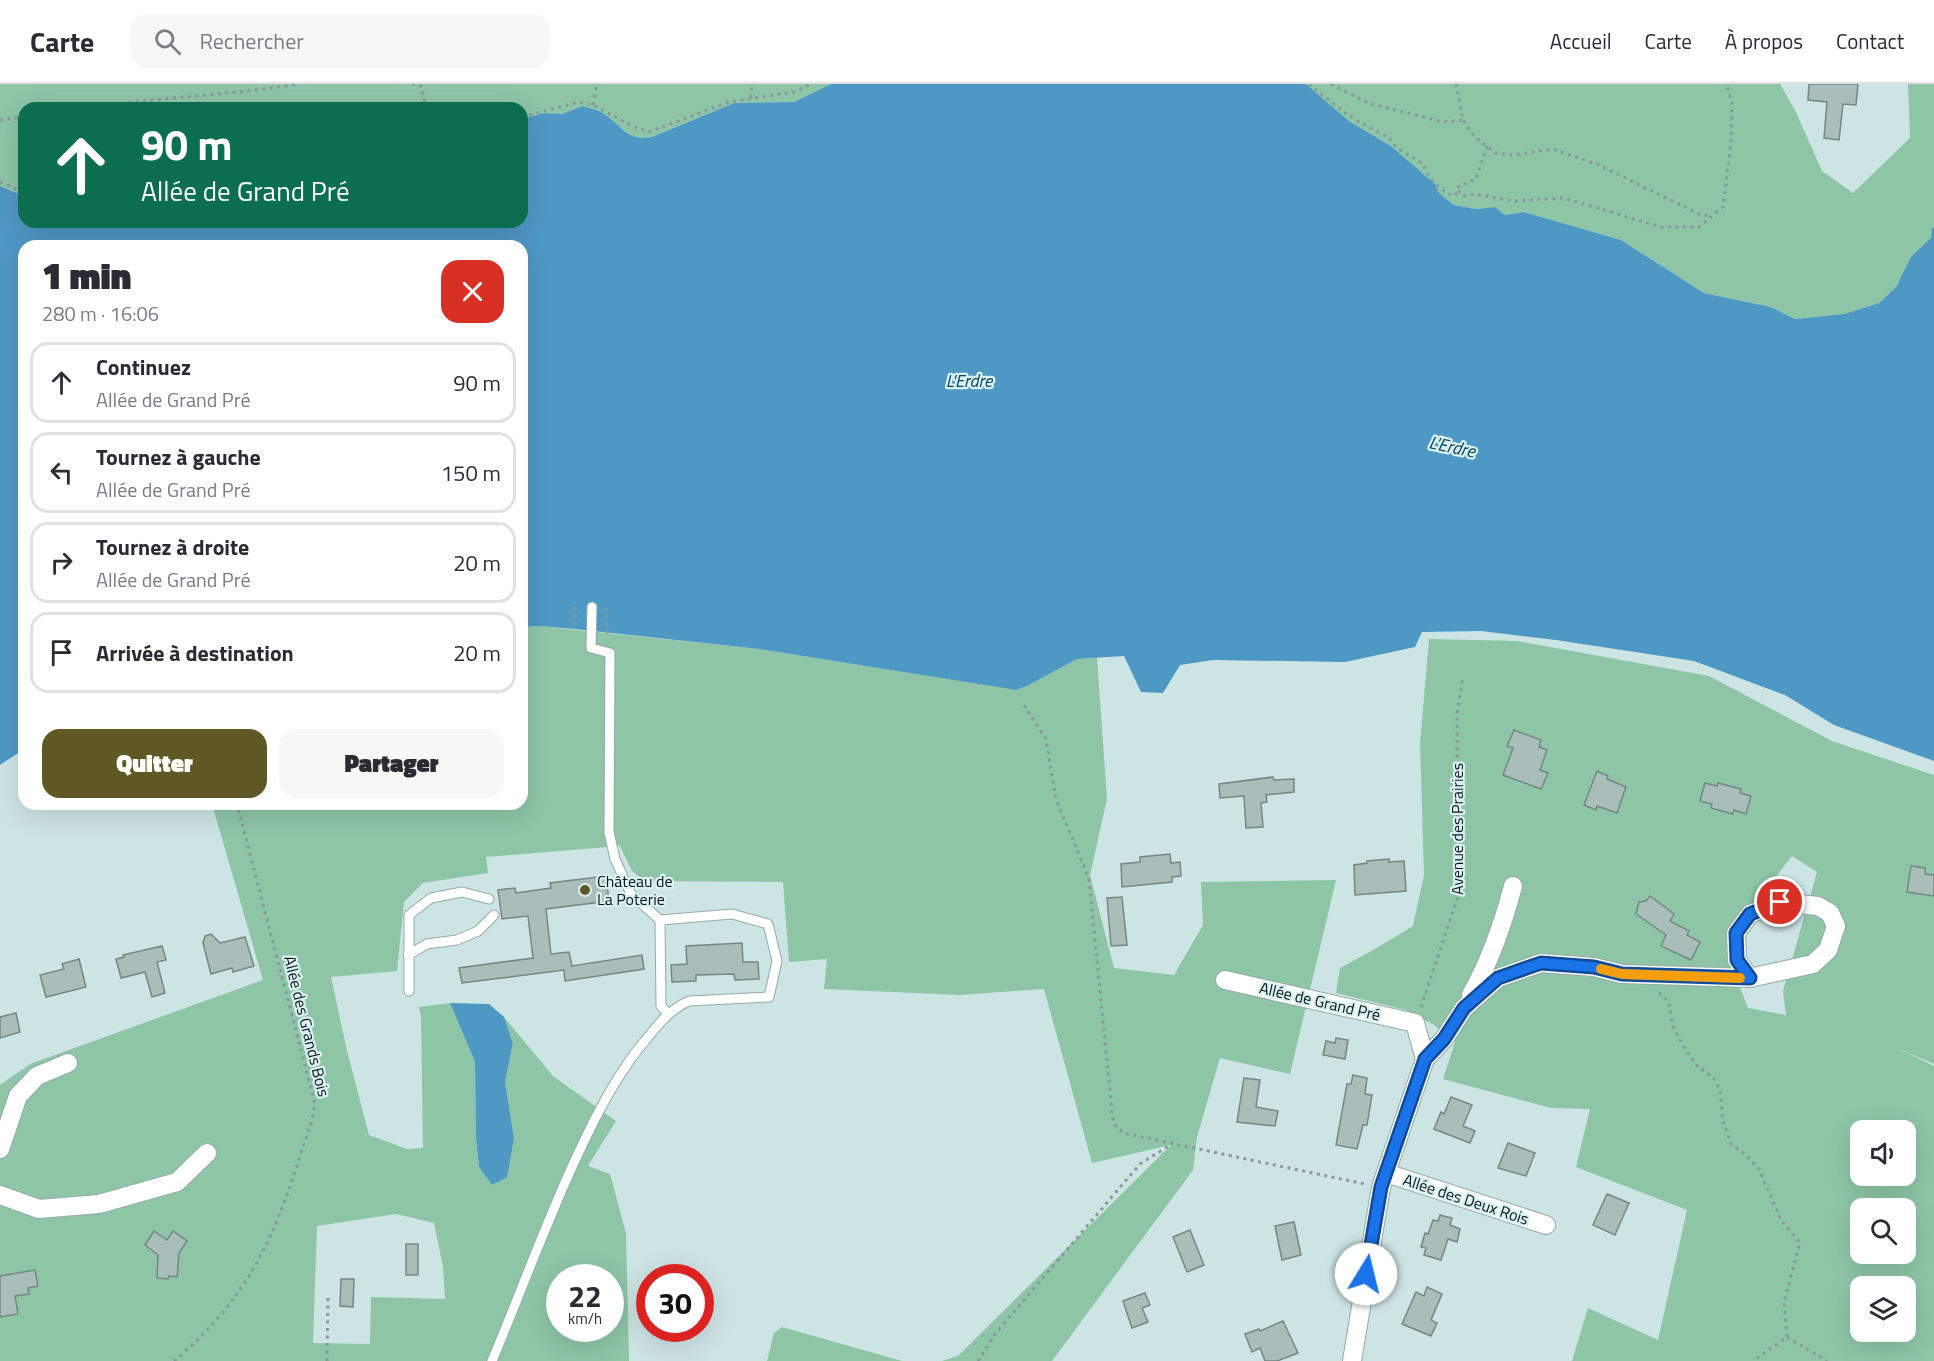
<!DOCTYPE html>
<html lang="fr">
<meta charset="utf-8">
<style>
:root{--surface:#fff;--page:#f7f7f7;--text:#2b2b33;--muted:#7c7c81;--line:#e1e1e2;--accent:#5e5824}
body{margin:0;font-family:"Titillium Web",sans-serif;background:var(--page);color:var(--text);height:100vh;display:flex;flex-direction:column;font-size:22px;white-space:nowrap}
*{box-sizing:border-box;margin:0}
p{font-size:20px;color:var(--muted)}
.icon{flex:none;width:33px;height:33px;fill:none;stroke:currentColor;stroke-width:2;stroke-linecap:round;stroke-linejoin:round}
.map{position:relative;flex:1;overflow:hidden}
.panel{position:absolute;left:18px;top:156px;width:510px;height:570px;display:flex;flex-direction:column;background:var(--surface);border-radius:18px;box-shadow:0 6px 24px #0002}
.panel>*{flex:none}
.banner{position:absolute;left:18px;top:18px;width:510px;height:126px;border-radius:18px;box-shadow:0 6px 24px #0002;background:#0b6e4f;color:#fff;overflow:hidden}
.buttons{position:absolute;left:1850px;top:1036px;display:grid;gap:12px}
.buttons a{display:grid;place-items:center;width:66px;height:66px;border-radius:12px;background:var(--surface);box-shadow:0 6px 24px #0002;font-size:30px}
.speed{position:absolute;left:546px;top:1180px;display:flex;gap:12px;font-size:30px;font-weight:700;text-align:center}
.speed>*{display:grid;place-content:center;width:78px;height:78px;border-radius:50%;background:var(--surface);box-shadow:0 6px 24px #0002;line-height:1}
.speed small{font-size:15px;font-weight:400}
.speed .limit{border:9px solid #d22;background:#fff;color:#111}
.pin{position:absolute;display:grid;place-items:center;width:51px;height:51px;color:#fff;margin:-26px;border:3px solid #fff;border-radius:50%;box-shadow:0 2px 6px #0007}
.me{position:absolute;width:66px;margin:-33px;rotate:9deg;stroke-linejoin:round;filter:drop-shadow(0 0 4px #0008)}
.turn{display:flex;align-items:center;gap:21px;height:126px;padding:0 24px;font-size:27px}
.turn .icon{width:78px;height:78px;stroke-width:2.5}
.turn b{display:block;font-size:42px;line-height:51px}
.round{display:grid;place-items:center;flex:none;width:63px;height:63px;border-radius:18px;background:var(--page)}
.overview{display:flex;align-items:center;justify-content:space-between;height:102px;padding:0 24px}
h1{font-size:36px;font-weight:800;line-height:45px}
.primary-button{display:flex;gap:12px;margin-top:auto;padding:12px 24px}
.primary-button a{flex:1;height:69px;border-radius:18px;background:var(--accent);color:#fff;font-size:24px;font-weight:800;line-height:69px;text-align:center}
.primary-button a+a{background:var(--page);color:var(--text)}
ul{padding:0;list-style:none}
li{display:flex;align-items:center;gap:18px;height:81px;margin:0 12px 9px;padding:0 12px;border:3px solid var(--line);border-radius:18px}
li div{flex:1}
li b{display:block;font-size:22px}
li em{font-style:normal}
header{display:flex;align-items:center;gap:36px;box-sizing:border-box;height:84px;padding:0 30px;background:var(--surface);border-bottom:2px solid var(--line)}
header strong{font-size:28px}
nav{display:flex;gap:33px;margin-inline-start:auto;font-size:21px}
.search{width:420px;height:54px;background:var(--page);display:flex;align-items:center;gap:15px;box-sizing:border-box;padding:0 21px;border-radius:18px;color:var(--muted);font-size:22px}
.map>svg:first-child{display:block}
</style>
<header>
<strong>Carte</strong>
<div class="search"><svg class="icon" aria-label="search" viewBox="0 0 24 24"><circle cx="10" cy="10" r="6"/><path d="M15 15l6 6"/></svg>Rechercher</div>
<nav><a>Accueil</a><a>Carte</a><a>À propos</a><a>Contact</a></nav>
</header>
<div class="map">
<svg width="1934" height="1277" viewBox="0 0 1934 1277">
<rect width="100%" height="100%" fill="#cde4e4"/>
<g fill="#8ec5a7" fill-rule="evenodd">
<path d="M0 0H831L794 18 734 19 652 53C625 58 621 39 601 28 595 25 588 24 582 22L562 30 544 29 522 35V24H24V112L0 102Z"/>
<path d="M1306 0H1780L1795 26 1822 87 1853 109 1910 54 1908 0H1934V144L1932 145V154L1911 174 1896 203 1879 219 1844 230 1795 235 1771 223 1704 209 1621 156 1524 128 1505 131 1495 123 1476 125 1454 121 1439 109 1435 100 1391 62 1349 37Z"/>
<path d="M539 542 759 565 1016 606 1027 602 1077 575 1097 574 1107 715 1090 791 1114 884 1174 891 1203 841 1201 798 1336 796 1290 990 1220 974 1197 1053 1193 1086 1052 1277H942L958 1272 1171 1061 1092 1079 1044 905 960 911 824 905 827 875 789 878 783 798 645 797 632 787 620 762 486 773 488 789 423 799 404 818 397 887 331 893 347 967 369 1051 407 1065 423 1064 421 934 419 923 450 919 475 978 476 1055 479 1083 492 1101 514 1054 505 998 513 959 504 933 553 992 616 1037 588 1082 610 1090 626 1149 629 1277H0V1001L30 980 263 896 212 720H522V543ZM396 1130 434 1139 443 1183 445 1215 371 1213 370 1260 313 1259 317 1142ZM560 1194H610V1245H560Z"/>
<path d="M1429 555 1517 557 1709 592 1832 657 1934 691V980L1899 965 1934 982V1277H1572L1588 1224 1658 1256 1687 1126 1576 1083 1590 1025 1551 1024 1443 995 1455 958 1434 941 1406 926 1336 909 1340 884 1375 865 1413 842 1424 791 1420 659ZM1792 772 1817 788 1783 907 1786 931 1748 924 1739 901 1750 826ZM1860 1047H1905V1092H1860ZM1860 1125H1905V1170H1860ZM1860 1203H1905V1248H1860Z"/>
<path d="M782 1243 902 1277H767L774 1249Z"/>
</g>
<g fill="#4e98c4">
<path d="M831 0H1306L1349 37 1391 62 1435 100 1439 109 1454 121 1476 125 1495 123 1505 131 1524 128 1621 156 1704 209 1771 223 1795 235 1844 230 1879 219 1896 203 1911 173 1931 154 1932 144H1934V677L1834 641 1785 611 1694 577 1556 556 1481 547 1422 548 1415 563 1345 578 1213 576 1180 581 1163 609 1141 608 1124 572 1077 575 1027 602 1016 606 759 565 575 545 539 542 522 543V162H24V665L0 681V102L24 112V138H522V35L544 29 562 30 582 22C588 24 595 25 601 28 621 39 625 58 652 53L734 19 794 18Z"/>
<path d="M450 919 489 920 504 933 513 959 505 998 514 1054 507 1093 492 1101 479 1083 476 1055 475 978Z"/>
</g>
<g fill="#a9beb9" stroke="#748883" stroke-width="1.5">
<path d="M1809 0H1858L1856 21 1843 20 1839 56 1824 54 1827 18 1808 16Z"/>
<path d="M1514 646 1541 656 1539 663 1547 666 1540 686 1548 689 1541 705 1503 691 1513 664 1507 662Z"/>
<path d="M1597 687 1608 692 1607 695 1626 703 1617 729 1597 722 1596 726 1584 721Z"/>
<path d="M1273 693 1274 696 1294 695V708L1266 711 1267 718 1261 719 1263 743 1246 744 1244 712 1220 714 1219 700Z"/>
<path d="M1705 699 1717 702 1718 699 1741 705 1740 709 1751 712 1746 730 1734 726 1733 730 1711 724 1712 720 1700 717Z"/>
<path d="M1170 770 1171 779 1180 778 1181 792 1172 793V798L1122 803 1121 780 1140 778V773Z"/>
<path d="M1389 775V778L1404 777 1406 807 1355 811 1354 781 1367 779V777Z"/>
<path d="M1911 782 1925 784V790L1934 791V812L1907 808Z"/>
<path d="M606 792 609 817 546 825 551 870 569 868 572 882 642 871 644 885 565 897 564 886 462 899 459 884 533 874 528 832 502 835 498 806 515 804 516 809 551 804 550 799Z"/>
<path d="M1650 812 1674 830 1670 837 1689 847 1687 851 1700 858 1691 876 1661 862 1666 851 1636 830 1639 818 1646 817Z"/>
<path d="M1122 813 1127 861 1111 862 1107 814Z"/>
<path d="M211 850 220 859 245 853 254 882 233 888 232 884 211 890 203 859 205 852Z"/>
<path d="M742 859 743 878H758L759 895 735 896 734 890 696 891V897L672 898 671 881 687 880 686 862Z"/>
<path d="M162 862 166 876 157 878 165 909 152 913 145 888 121 894 116 875 124 873 123 871Z"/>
<path d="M79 875 86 903 46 913 40 891 64 885 62 880Z"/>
<path d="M16 929 20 948 0 954V933Z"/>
<path d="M1336 954 1348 956 1345 975 1323 971 1326 957 1335 959Z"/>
<path d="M1353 991 1367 994 1365 1010 1372 1011 1367 1041H1363L1357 1065 1336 1061 1347 1000H1351Z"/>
<path d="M1244 994 1260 996 1256 1023 1278 1027 1275 1042 1237 1038Z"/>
<path d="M1451 1013 1472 1021 1463 1042 1475 1047 1470 1059 1434 1045 1441 1028 1444 1030Z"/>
<path d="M1508 1059 1535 1069 1526 1092 1498 1084Z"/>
<path d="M1607 1110 1629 1119 1615 1151 1593 1141Z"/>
<path d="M1440 1131 1452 1134 1450 1141 1460 1145 1457 1158 1448 1155 1441 1176 1424 1171 1426 1164 1421 1163 1425 1149 1428 1150 1433 1136 1438 1137Z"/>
<path d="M1294 1138 1301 1171 1282 1176 1275 1142Z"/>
<path d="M1190 1146 1204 1181 1187 1188 1173 1153Z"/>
<path d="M154 1147 167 1156 173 1147 187 1157 179 1169 177 1193 169 1192 168 1195 157 1194 158 1171 145 1161Z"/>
<rect x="406" y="1160" width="12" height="31"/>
<path d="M35 1186 38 1202 28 1204 29 1210 15 1212 18 1230 0 1233V1192Z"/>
<path d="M341 1195H354L353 1223 340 1222Z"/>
<path d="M1427 1203 1442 1210 1431 1236 1437 1239 1431 1252 1402 1240 1416 1208 1424 1212Z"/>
<path d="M1145 1209 1150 1221 1142 1224 1148 1238 1132 1244 1123 1217Z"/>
<path d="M1283 1237 1298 1269 1277 1277H1265L1260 1264 1252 1268 1245 1250 1259 1245 1260 1247Z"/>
</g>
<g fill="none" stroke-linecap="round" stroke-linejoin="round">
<defs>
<g id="service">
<path d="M592 523 591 564 610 569 609 748 615 775 631 810 660 836"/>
<path d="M408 871 427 860 457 856 478 847 494 831"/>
<path d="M409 907V831L431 814 462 808 489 815"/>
<path d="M492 1277C521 1208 546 1138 578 1070 597 1029 618 988 648 953 660 938 671 925 689 917L769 913 777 877 768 840 732 830 660 836 661 922 668 930"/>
</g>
<g id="minor">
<path d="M1225 896 1415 939 1425 975 1381 1103 1352 1277"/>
<path d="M1471 911C1490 877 1503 840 1513 802"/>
<path d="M1425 975 1444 955 1464 924 1498 894 1541 879 1594 883 1622 890 1750 894 1813 880 1828 866 1836 842 1830 829 1818 822 1780 818 1750 830 1736 849 1737 876 1750 894"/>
<path d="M0 1065 18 1012 37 992 68 979"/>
<path d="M1386 1089 1546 1141"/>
<path d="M0 1111 39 1125 99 1120 177 1098 207 1069"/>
</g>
</defs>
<use href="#service" stroke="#94aaaa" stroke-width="11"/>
<use href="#minor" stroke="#94aaaa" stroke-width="20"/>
<g stroke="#879999" stroke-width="3" stroke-dasharray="3 4.5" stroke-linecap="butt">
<path d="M412 0 421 2 426 24"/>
<path d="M1309 0 1341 26 1359 38 1388 53 1397 64 1423 80C1428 94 1440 107 1454 112L1459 108"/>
<path d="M1331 0 1368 19 1443 38 1463 36"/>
<path d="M1456 0 1463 36 1474 52 1495 69 1513 71 1553 65 1599 81 1701 131 1712 132"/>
<path d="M751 14 752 0"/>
<path d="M593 21 597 0"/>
<path d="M91 24C160 13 230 11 299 0"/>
<path d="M522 33 578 18 593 21 634 43 649 48 729 18 794 8 811 0"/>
<path d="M0 36 24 33"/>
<path d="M1487 62 1476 95 1456 104 1463 112 1474 110 1514 117 1564 114 1661 143H1699L1723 123 1731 59 1732 18 1726 0"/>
<path d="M0 98 24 108"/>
<path d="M575 523V545"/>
<path d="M606 524 607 549"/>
<path d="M1024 621 1046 655 1056 715 1089 795 1113 1038 1123 1049 1365 1100"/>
<path d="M1659 909 1663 911 1669 920 1673 942 1683 962 1698 983 1713 993 1720 1006 1723 1037 1731 1060 1745 1070 1759 1085 1781 1136 1800 1159 1784 1218 1787 1253 1753 1277"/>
<path d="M1421 923 1458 812 1457 631 1463 592"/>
<path d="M1787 1253 1827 1277"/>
<path d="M174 1277C242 1220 272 1161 298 1078 304 1058 312 1041 315 1020L237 720"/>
<path d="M327 1277 328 1212"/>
<path d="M978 1277 995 1250 1140 1080 1172 1060"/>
</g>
<use href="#service" stroke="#fff" stroke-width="9"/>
<use href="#minor" stroke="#fff" stroke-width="18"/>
</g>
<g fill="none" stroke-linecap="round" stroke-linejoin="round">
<defs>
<path id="route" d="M1366 1190 1381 1103 1425 975 1444 955 1464 924 1498 894 1541 879 1594 883 1622 890 1750 894 1737 876 1736 849 1750 830 1780 818"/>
</defs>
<use href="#route" stroke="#114b97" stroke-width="15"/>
<use href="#route" stroke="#1a73e8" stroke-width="10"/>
<path stroke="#f59e0b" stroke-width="10" d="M1601 885 1622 890 1740 894"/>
</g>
<circle fill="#5e5824" stroke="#daf1f1" stroke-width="2" cx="585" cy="806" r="6"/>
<g text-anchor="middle" stroke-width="4.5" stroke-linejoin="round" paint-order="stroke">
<g font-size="16" fill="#0d1515" stroke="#daf1f1">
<text transform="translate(1457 745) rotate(-90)" y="6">Avenue des Prairies</text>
<text transform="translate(1320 917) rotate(13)" y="6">Allée de Grand Pré</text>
<text transform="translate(307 942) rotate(76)" y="6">Allée des Grands Bois</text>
<text transform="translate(1466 1115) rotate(18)" y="6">Allée des Deux Rois</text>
</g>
<g font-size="16" fill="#0d1515" stroke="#daf1f1" text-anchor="start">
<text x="597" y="803">Château de<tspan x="597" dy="18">La Poterie</tspan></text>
</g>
<g font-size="18" font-style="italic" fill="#064563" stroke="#daf1f1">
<text x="969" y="303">L'Erdre</text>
<text transform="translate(1452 363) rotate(12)" y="6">L'Erdre</text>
</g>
</g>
</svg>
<div class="buttons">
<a><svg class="icon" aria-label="sound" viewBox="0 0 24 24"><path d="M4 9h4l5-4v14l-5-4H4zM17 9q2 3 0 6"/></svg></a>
<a><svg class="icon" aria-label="search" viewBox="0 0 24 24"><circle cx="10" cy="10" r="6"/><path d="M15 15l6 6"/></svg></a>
<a><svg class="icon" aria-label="layers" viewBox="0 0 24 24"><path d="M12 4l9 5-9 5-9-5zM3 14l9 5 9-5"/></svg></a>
</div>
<div class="speed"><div>22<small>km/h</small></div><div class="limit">30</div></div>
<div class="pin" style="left:1780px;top:818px;background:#d93025"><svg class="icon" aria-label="arrive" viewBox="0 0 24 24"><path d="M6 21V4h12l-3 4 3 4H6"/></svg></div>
<svg class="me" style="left:1366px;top:1190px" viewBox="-20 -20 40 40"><circle r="19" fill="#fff"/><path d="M0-13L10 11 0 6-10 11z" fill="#1a73e8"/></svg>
<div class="banner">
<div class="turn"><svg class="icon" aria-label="ahead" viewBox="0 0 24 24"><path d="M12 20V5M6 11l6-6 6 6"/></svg><div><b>90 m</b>Allée de Grand Pré</div></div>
</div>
<section class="panel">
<div class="overview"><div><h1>1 min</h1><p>280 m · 16:06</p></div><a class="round" style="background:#d93025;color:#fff"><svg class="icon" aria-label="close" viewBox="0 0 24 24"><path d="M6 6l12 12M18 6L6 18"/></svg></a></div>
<ul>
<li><svg class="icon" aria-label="ahead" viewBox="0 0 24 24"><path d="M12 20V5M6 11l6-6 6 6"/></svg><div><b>Continuez</b><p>Allée de Grand Pré</p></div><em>90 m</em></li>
<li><svg class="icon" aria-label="left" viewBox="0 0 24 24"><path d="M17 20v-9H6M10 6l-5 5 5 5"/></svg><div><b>Tournez à gauche</b><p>Allée de Grand Pré</p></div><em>150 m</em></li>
<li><svg class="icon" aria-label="right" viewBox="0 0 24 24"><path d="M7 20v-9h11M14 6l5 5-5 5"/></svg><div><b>Tournez à droite</b><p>Allée de Grand Pré</p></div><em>20 m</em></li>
<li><svg class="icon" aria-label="arrive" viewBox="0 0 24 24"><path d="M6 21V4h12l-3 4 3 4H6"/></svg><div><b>Arrivée à destination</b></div><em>20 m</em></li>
</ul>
<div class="primary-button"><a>Quitter</a><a>Partager</a></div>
</section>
</div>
